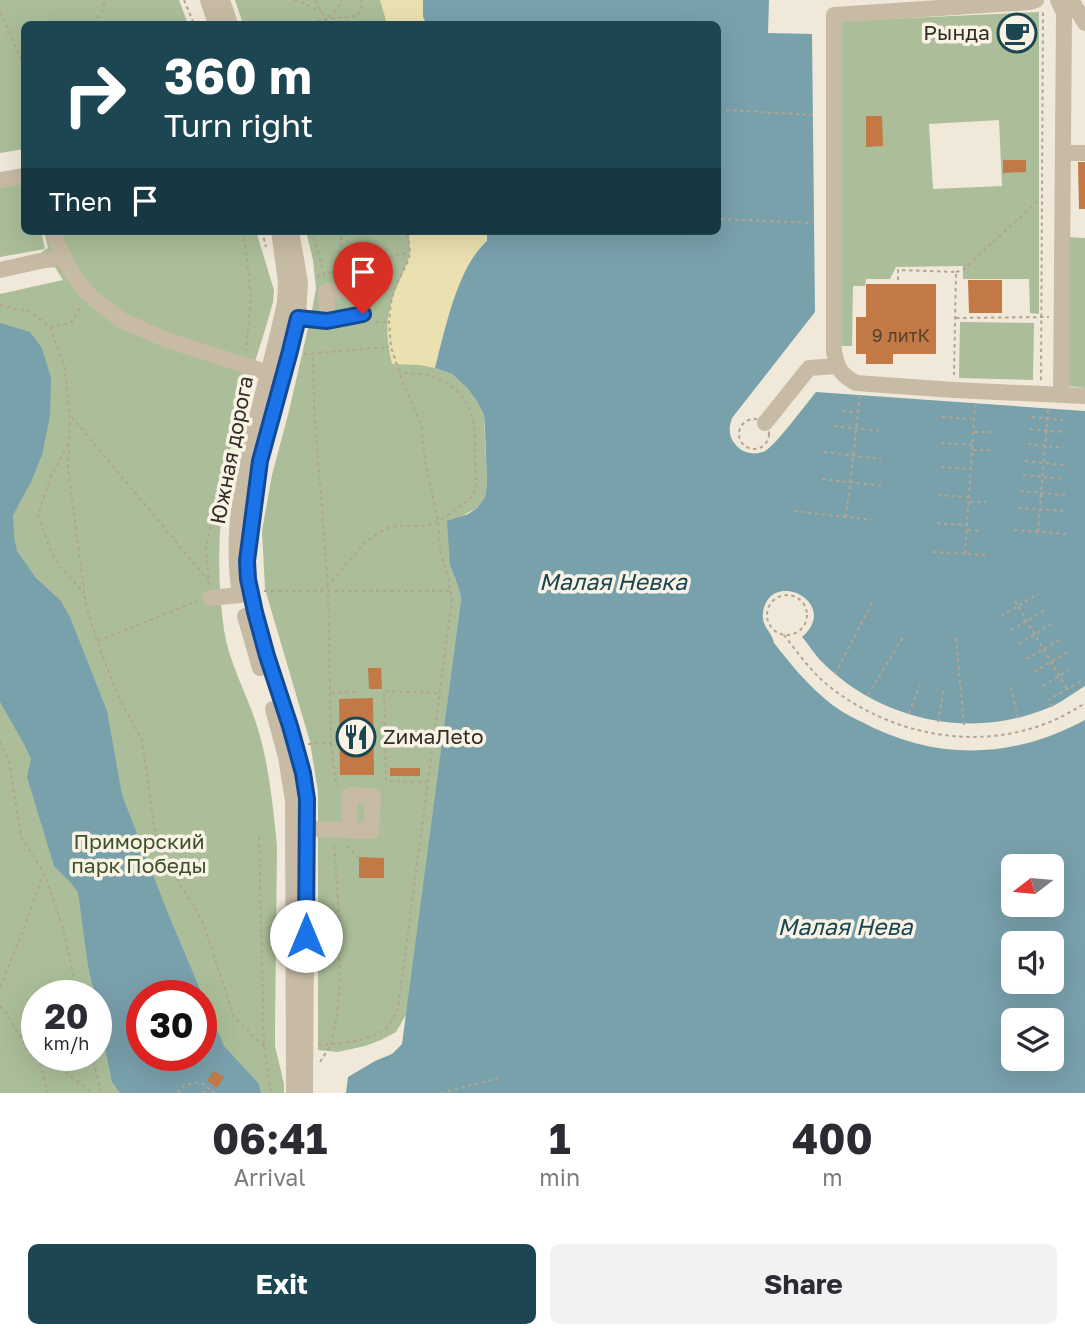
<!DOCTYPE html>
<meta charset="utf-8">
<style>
:root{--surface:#fff;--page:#f2f2f3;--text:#2b2b33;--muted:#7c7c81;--accent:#1d4653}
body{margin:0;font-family:"Golos Text",sans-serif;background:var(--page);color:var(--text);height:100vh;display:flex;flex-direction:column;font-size:26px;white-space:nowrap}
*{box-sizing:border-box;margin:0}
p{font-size:23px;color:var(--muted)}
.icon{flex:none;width:38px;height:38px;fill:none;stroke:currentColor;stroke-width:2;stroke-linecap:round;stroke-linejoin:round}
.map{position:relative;height:1093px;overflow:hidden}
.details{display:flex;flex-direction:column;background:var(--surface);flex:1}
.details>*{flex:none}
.hud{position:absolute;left:21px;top:21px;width:700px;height:214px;border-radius:10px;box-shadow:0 7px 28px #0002;background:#1d4653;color:#fff;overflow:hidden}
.needle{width:46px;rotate:254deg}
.buttons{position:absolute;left:1001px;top:854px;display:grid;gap:14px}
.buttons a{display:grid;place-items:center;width:63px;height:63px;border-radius:10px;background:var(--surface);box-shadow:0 7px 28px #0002;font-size:35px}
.speed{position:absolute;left:21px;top:980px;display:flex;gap:14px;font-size:35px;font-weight:700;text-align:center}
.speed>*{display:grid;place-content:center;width:91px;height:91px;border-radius:50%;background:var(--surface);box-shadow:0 7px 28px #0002;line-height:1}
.speed small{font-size:18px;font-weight:400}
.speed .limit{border:10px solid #d22;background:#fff;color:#111}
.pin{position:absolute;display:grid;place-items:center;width:60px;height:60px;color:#fff;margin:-72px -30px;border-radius:50% 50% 50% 0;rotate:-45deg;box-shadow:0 0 7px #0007}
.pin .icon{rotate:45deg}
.me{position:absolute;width:77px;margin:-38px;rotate:0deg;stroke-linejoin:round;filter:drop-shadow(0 0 5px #0008)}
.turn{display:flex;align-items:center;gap:24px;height:147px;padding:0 28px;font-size:32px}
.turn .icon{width:91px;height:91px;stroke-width:2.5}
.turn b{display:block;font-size:49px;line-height:60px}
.then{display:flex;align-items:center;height:66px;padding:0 28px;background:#0003;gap:14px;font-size:26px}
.eta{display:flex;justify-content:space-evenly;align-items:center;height:119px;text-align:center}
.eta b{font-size:42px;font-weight:700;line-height:49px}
.action{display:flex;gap:14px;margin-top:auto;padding:14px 28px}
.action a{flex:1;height:80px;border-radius:10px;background:var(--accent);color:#fff;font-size:28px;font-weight:700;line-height:80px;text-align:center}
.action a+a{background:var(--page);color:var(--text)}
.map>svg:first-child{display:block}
</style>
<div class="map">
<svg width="1085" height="1093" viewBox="0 0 1085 1093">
<rect width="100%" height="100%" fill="#f0e9d9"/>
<g fill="#abbe99" fill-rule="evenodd">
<path d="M0 0H179L188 24H24V149L0 153Z"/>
<path d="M235 0H423V16L426 24H243Z"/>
<path d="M1039 12V314L1030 313 1029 279H963V266L896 267 890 279H866L865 286H853L852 346H841V21ZM999 120 1002 186 933 189 929 124Z"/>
<path d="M24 181V231H41L45 249 0 257V186Z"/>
<path d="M44 231H256L274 290 273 302C263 340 249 377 239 414 220 484 214 559 224 630 229 663 247 694 257 726 269 764 273 806 277 846L275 1029V1046L284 1084V1093H0V294L63 280 55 267 46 268 42 252 48 248ZM37 996H96V1055H37ZM142 996H201V1055H142Z"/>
<path d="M306 231H487L457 292 445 325 435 368 452 374 467 388 476 400 484 415 487 484 485 497 477 508 454 520 450 565 459 589 461 599 407 1013 396 1032 381 1040 365 1046 338 1052 318 1050V792L310 742 265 589 262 531 272 475 289 411 312 311 316 288 313 260Z"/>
<path d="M1067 237 1085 238V388L1067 386Z"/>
<path d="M960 322 1034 323 1033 380 959 378Z"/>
</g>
<g fill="#ebe1b0">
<path d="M380 0H423V16L426 24H387Z"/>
<path d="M408 231H487V241C457 268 445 330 435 368L420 365 392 364C386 337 385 320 394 294 403 268 414 261 408 231Z"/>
</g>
<g fill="#79a1ac" fill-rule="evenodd">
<path d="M423 0H769L768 33 812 34 815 312 732 418C729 427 728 436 735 444 742 453 754 456 765 451 776 445 806 404 816 392L1085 411V686C1073 693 1061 703 1048 708 972 740 881 721 822 662 815 655 809 645 802 637 842 602 769 567 763 613 761 626 772 632 774 643 789 662 805 682 824 698 835 708 847 715 860 721 935 761 1010 760 1085 720V1093H346L348 1077 375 1061 392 1054 402 1044 461 599 459 589 450 565 447 521 468 514 477 508 485 497 487 484 485 429 484 415 476 400 467 388 452 374 435 368C445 330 457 268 487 241V231H718V24H426L423 16ZM1013 866H1052V905H1013ZM1013 943H1052V982H1013ZM1013 1020H1052V1059H1013Z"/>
<path d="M0 323 30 332 42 348 51 378 50 416 42 455 31 482 13 515 14 537 17 551 36 578 61 601 70 617 107 711 122 795 167 911 224 1046 259 1084 261 1093H120L112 1082 96 1004V996H95L88 966 78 892 70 882 54 866 27 777 31 759 24 744 0 702ZM142 996H201V1055H142Z"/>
</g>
<g fill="#c27945">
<path d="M1008 21 1027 22V44H1007Z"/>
<path d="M866 116H882L883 146 866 147Z"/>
<path d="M1003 160H1026V172L1003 173Z"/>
<path d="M1078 162H1085V209H1079Z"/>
<path d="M968 280H1002V313H969Z"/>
<path d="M866 284H936V354H893V364H866V354H856V317H866Z"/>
<path d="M368 668H381L382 689H369Z"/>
<path d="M373 698 374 775H340L339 699Z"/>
<rect x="390" y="768" width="30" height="8"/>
<path d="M359 857 384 858V878H359Z"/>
<path d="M214 1071 224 1077 217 1088 207 1081Z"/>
</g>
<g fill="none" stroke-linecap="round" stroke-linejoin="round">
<g stroke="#b3a590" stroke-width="2" stroke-dasharray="3.5 3.5" stroke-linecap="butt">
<path d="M184 0 194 24"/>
<path d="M294 0 304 3 321 12"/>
<path d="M315 0 328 24"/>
<path d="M0 12 24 65"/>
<path d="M328 17 336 10 342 0"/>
<path d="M324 19 358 16 362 7 361 0"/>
<path d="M93 24 102 12 105 0"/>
<path d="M311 24 323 19"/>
<path d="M726 110 813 115"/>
<path d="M721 219 813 223"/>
<path d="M242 231 246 250 251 297 246 351"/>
<path d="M262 231 266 247"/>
<path d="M312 231 324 274 315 278"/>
<path d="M956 272 963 270 1040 199"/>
<path d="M337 275 342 231"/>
<path d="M324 277V274L410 252"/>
<path d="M898 280V270L956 272 954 375"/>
<path d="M0 305 31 312 50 327 71 323 80 307"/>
<path d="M956 318 1049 317"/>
<path d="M376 322H388"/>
<path d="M50 327 64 365 70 415 68 468 86 605 97 641 118 696 142 740 157 847 202 920 234 1017 264 1046"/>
<path d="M304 354 389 347"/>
<path d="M1041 380 1043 12"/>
<path d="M842 411 858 412"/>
<path d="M72 417 208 580"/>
<path d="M942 417 972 419"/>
<path d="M1032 417 1063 420"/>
<circle cx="754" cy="434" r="15"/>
<path d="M834 426 882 431"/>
<path d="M1030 429 1063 432"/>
<path d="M974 432H993"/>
<path d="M941 443 972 445"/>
<path d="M68 444 50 478 38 515 50 549 59 566 84 593"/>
<path d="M1028 444 1064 448"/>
<path d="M973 450H992"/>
<path d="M824 452 881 459"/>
<path d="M1025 461 1064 465"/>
<path d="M941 467 971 469"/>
<path d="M1023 475 1065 479"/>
<path d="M822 479 883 486"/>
<path d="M1020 491 1065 495"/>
<path d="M938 495 969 497"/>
<path d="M970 502H986"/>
<path d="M1018 508 1066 511"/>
<path d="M794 511 873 520"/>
<path d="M846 517 860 396"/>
<path d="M937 523 967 525"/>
<path d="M968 530 981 531"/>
<path d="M1014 530 1066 534"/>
<path d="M1038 532 1048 410"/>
<path d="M933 552 985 555"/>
<path d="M965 554 975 405"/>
<path d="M209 585 206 547 242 378"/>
<path d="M264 591H450"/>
<path d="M321 591C342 575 354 548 377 534 397 520 408 529 428 525 437 523 444 517 452 512 481 492 476 493 475 459 475 441 476 423 468 406 455 380 427 372 400 373"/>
<circle cx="787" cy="615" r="20"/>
<path d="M1015 601 1067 689"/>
<path d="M1001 616 1038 594"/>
<path d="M1011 630 1045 610"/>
<path d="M784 635C798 653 812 673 830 687 903 744 1007 756 1085 703"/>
<path d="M956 638 964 725"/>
<path d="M98 641 197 601"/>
<path d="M1019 644 1053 623"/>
<path d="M1026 659 1061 639"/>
<path d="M1034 672 1068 652"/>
<path d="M835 674 874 599"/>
<path d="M1043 686 1072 668"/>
<path d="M1011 687 1018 718"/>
<path d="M331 693 358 692"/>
<path d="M868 695 903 637"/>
<path d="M1052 707 1048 700 1081 681"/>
<path d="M909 713 920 685"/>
<path d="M938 722 944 689"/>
<path d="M386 736H433"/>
<path d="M0 742 9 761 21 837 44 873 62 925 78 996"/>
<path d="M308 744 331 743 328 586 314 407 313 354"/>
<path d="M331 744 336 783 339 786"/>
<path d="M428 782 386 781 384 691 439 693"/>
<path d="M259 837 264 1046 271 1093"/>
<path d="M347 846 358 858"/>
<path d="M0 987 25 926 43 874"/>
<path d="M0 1006 7 1014 31 1054 41 1066 48 1093"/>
<path d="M26 1042 37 1051"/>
<path d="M318 1045C337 1044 372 1041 386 1028 392 1022 395 1015 398 1008L452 600 449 581 441 554 438 521 425 460 421 424 403 383 391 347 389 322 391 302 394 290 409 259 410 252 407 231"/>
<path d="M43 1055 92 1093"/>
<path d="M92 1055 101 1093"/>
<path d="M320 1062 331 1045 337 1015 340 980 338 898 334 844"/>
<path d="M178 1093 184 1085 200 1082 215 1093"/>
<path d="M203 1093 207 1088"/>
<path d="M441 1093 499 1078"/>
</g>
<g stroke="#c7bba5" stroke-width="16">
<path d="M208 0 216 24"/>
<path d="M222 0 230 24"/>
<path d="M1036 0 1029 2 834 15V352C838 369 840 374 856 383L954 390 1085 396"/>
<path d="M1058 0 1064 13 1061 395"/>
<path d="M1071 0 1085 23"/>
<path d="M1063 153H1085"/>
<path d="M0 180 24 176"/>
<path d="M54 231 56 241 71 272 88 294 121 320 167 340 278 376"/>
<path d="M291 231 300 282 298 318 290 351 260 461 247 561 248 579 255 612 267 656 290 726 303 773 307 799 305 1093"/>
<path d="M0 270 63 256"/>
<path d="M290 316 328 321 363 314 361 286 326 292 328 321"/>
<path d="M765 423 809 368 837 366"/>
<path d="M240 594C224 502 267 393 285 302L286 282 279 231"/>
<path d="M210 598 249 594"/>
<path d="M245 616 260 668"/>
<path d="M273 709 286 757 293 801 294 1093"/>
<path d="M298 828 371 831 373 796 350 795V830"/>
</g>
</g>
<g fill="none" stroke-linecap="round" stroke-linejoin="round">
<defs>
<path id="route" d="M306 936 307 799 303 773 290 726 267 656 255 612 248 579 247 561 260 461 290 351 298 318 327 321 363 314"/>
</defs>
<use href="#route" stroke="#114b97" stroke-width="18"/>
<use href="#route" stroke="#1a73e8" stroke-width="12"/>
</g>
<defs>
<symbol id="cafe-ring" viewBox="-11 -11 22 22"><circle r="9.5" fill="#f8f3e5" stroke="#1d4653" stroke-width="1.5"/><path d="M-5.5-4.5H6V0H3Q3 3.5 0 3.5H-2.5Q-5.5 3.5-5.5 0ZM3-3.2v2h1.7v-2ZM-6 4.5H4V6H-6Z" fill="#1d4653"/></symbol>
<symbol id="restaurant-ring" viewBox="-11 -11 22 22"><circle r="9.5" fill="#f8f3e5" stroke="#1d4653" stroke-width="1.5"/><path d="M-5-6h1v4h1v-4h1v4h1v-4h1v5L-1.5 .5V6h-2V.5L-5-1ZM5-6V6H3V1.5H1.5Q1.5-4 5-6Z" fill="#1d4653"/></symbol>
</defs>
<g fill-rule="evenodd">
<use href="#cafe-ring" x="995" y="11" width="44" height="44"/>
<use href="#restaurant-ring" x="334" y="715" width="44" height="44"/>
</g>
<g text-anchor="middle" stroke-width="7" stroke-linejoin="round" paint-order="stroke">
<g font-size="18" fill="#58402e">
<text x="901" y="342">9 литК</text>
</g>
<g font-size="21" fill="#342d26" stroke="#f8f3e5" text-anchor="end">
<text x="990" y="40">Рында</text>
<text x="383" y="744" text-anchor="start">ZимаЛеtо</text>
</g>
<g font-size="21" fill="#342d26" stroke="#f8f3e5">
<text transform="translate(232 450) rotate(-79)" y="7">Южная дорога</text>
</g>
<g font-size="21" fill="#3c512b" stroke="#f8f3e5">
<text x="139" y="849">Приморский<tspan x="139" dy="24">парк Победы</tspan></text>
</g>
<g font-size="23" font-style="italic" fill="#1d4653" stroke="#f8f3e5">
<text x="613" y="590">Малая Невка</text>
<text x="845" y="935">Малая Нева</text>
</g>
</g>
</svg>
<div class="buttons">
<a><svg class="needle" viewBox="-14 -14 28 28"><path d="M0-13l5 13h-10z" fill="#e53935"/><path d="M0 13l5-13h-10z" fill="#7c7c81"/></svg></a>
<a><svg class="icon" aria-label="sound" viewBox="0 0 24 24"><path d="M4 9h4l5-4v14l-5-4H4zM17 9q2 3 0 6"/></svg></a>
<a><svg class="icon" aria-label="layers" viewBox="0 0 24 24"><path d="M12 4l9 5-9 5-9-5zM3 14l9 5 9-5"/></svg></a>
</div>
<div class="speed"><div>20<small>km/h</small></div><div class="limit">30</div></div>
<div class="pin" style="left:363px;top:314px;background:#d93025"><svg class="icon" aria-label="arrive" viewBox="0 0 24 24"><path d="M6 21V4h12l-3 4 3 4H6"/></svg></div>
<svg class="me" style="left:306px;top:936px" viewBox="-20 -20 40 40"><circle r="19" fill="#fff"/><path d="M0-13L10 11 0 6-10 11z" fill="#1a73e8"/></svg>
<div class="hud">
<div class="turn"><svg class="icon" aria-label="right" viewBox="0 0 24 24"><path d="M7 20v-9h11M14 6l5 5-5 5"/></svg><div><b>360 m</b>Turn right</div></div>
<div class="then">Then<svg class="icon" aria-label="arrive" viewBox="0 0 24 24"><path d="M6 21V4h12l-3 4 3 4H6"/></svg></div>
</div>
</div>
<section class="details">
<div class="eta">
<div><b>06:41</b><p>Arrival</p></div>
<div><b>1</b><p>min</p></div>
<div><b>400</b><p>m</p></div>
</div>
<div class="action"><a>Exit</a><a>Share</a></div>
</section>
